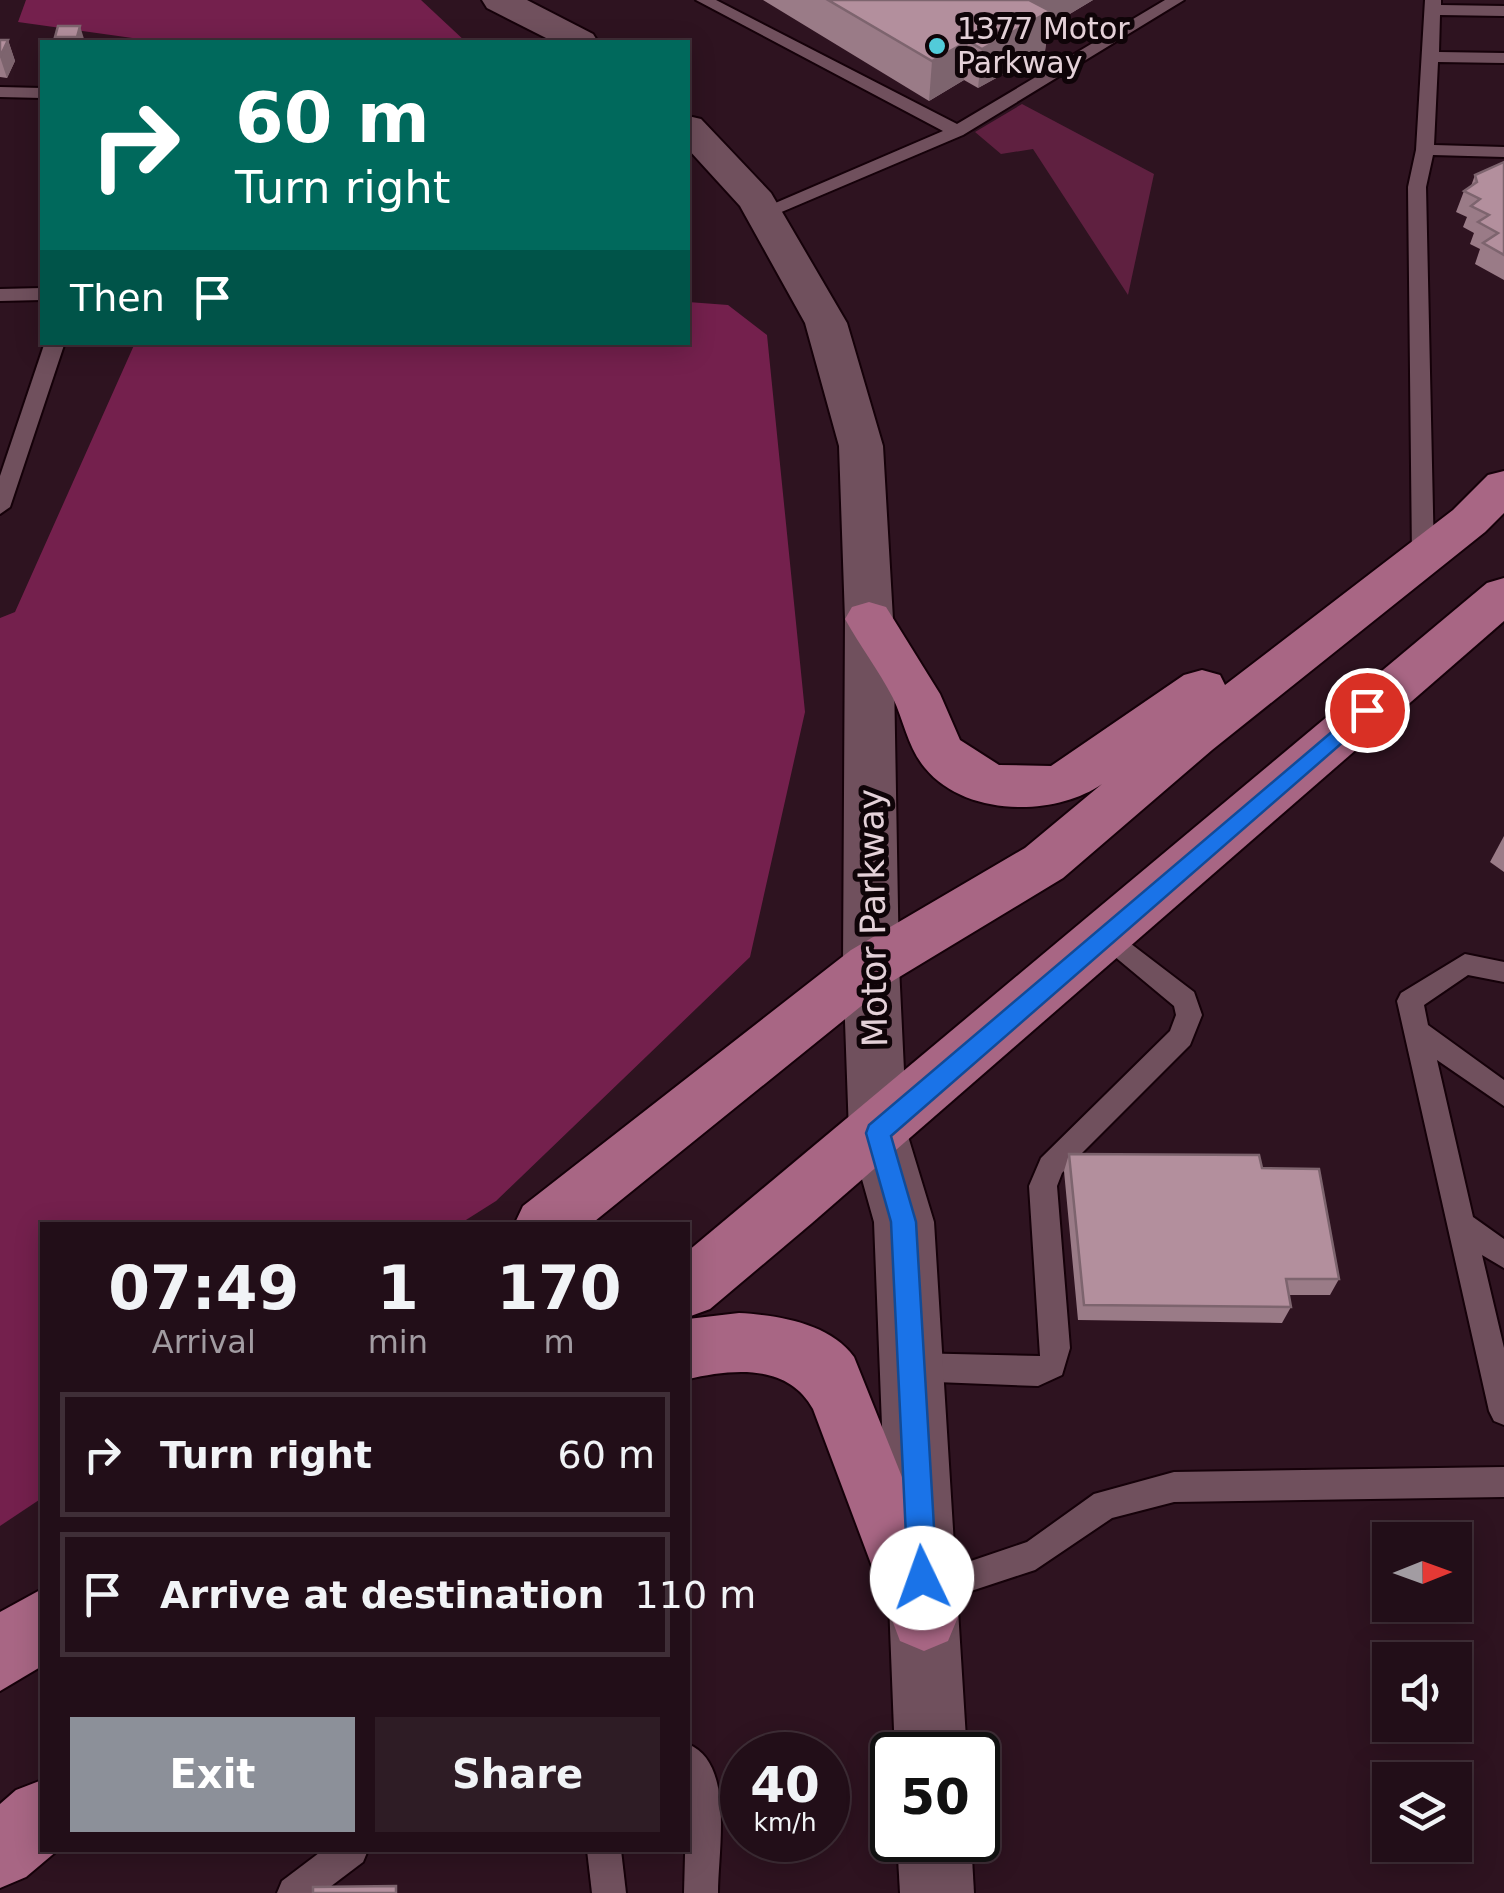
<!DOCTYPE html>
<style>
:root{--surface:#220e18;--page:#2e1c25;--text:#f1f3f6;--muted:#a29ca2;--line:#3f2e37;--accent:#8c9099}
body{margin:0;font-family:"DejaVu Sans",sans-serif;background:var(--page);color:var(--text);height:100vh;display:flex;flex-direction:column;font-size:38px;white-space:nowrap}
*{box-sizing:border-box;margin:0}
p{font-size:32px;color:var(--muted)}
.icon{flex:none;width:55px;height:55px;fill:none;stroke:currentColor;stroke-width:2;stroke-linecap:round;stroke-linejoin:round}
.map{position:relative;flex:1;overflow:hidden}
.details{position:absolute;left:40px;top:1222px;width:650px;height:630px;display:flex;flex-direction:column;background:var(--surface);border-radius:0px;box-shadow:0 5px 25px #0003,0 0 0 2px var(--line)}
.details>*{flex:none}
.banner{position:absolute;left:40px;top:40px;width:650px;height:305px;border-radius:0px;box-shadow:0 5px 25px #0003,0 0 0 2px var(--line);background:#00695c;color:#fff;overflow:hidden}
.needle{width:65px;rotate:89deg}
.tools{position:absolute;left:1372px;top:1522px;display:grid;gap:20px}
.tools a{display:grid;place-items:center;width:100px;height:100px;border-radius:0px;background:var(--surface);box-shadow:0 5px 25px #0003,0 0 0 2px var(--line);font-size:50px}
.speed{position:absolute;left:720px;top:1732px;display:flex;gap:20px;font-size:50px;font-weight:700;text-align:center}
.speed>*{display:grid;place-content:center;width:130px;height:130px;border-radius:50%;background:var(--surface);box-shadow:0 5px 25px #0003,0 0 0 2px var(--line);line-height:1}
.speed small{font-size:25px;font-weight:400}
.speed .limit{border:5px solid #111;border-radius:15px;background:#fff;color:#111}
.pin{position:absolute;display:grid;place-items:center;width:85px;height:85px;color:#fff;margin:-42px;border:5px solid #fff;border-radius:50%;box-shadow:0 2px 10px #0007}
.me{position:absolute;width:110px;margin:-55px;rotate:357deg;stroke-linejoin:round;filter:drop-shadow(0 0 8px #0008)}
.turn{display:flex;align-items:center;gap:35px;height:210px;padding:0 30px;font-size:45px}
.turn .icon{width:130px;height:130px;stroke-width:2.5}
.turn b{display:block;font-size:70px;line-height:85px}
.then{display:flex;align-items:center;height:95px;padding:0 30px;background:#0003;gap:20px;font-size:38px}
.eta{display:flex;justify-content:space-evenly;align-items:center;height:170px;text-align:center}
.eta b{font-size:60px;font-weight:700;line-height:70px}
.action{display:flex;gap:20px;margin-top:auto;padding:20px 30px}
.action a{flex:1;height:115px;border-radius:0px;background:var(--accent);color:#fff;font-size:40px;font-weight:700;line-height:115px;text-align:center}
.action a+a{background:var(--page);color:var(--text)}
ul{padding:0;list-style:none}
li{display:flex;align-items:center;gap:30px;height:125px;margin:0 20px 15px;padding:0 10px;border:5px solid var(--line);border-radius:0px}
li div{flex:1}
li b{display:block;font-size:38px}
li em{font-style:normal}
.map>svg:first-child{display:block}
</style>
<div class="map">
<svg width="1504" height="1893" viewBox="0 0 1504 1893">
<rect width="100%" height="100%" fill="#2e1320"/>
<path fill="#5f2040" d="M1022 104 1154 174 1128 295 1033 149 1001 154 975 132Z"/>
<g fill="#74204d">
<path d="M26 0H421L466 42H161L18 22Z"/>
<path d="M688 302 728 305 767 335 805 712 750 957 496 1201 458 1225H42V1498L0 1526V618L15 612 135 343 688 342Z"/>
</g>
<g fill="none" stroke-linecap="round" stroke-linejoin="round">
<defs>
<g id="service">
<path d="M696 0H716L957 124 1165 0H1184L963 135 765 219 756 214 759 210 943 131Z"/>
<path d="M1425 0H1441V5L1504 6V16L1440 15 1439 52 1504 53V63L1438 62 1434 145 1504 147V157L1433 155 1426 187 1434 557 1423 564 1412 557 1408 187 1416 150Z"/>
<path d="M0 87 42 88V98L0 97Z"/>
<path d="M42 288V300L0 301V289Z"/>
<path d="M45 342H65L10 507 0 514V476Z"/>
<path d="M1105 924 1194 992 1202 1015 1190 1045 1062 1173 1057 1186 1070 1348 1062 1375 1038 1386 911 1381 901 1377 897 1367 901 1357 911 1353 1040 1356 1029 1186 1041 1158 1170 1031 1176 1015 1174 1006 1096 941 1093 934 1096 927Z"/>
<path d="M1465 954 1504 962V982L1468 975 1424 1005 1428 1025 1504 1080V1106L1437 1060 1473 1217 1504 1239V1268L1482 1255 1504 1348V1425L1494 1421 1489 1411 1397 1001 1401 993Z"/>
<path d="M1504 1467V1497L1174 1502 1112 1518 1035 1570 971 1591 926 1592 915 1588 911 1577 915 1566 926 1562 971 1561 1027 1542 1094 1494 1174 1472Z"/>
<path d="M688 1744C735 1763 718 1850 718 1893H684Z"/>
<path d="M323 1850H368L363 1862 322 1893H277L282 1881Z"/>
<path d="M587 1850H621L626 1893H592Z"/>
</g>
<g id="secondary">
<path d="M482 0H527L593 34 598 42H554L487 8Z"/>
<path d="M688 116 701 119 771 193 847 323 883 446 893 619 899 966 907 1133 934 1222 967 1755H895L874 1222 849 1133 843 966 845 619 839 446 805 323 740 206 688 149Z"/>
<path d="M897 1840H971L974 1893H900Z"/>
</g>
<g id="trunk">
<path d="M1504 471V513L1485 532 1212 750 1063 878 891 982 590 1225H514L523 1206 851 950 1025 848 1102 784C1055 817 965 817 925 768 908 748 904 721 893 698 879 671 860 646 845 619L852 607 869 602 886 607 940 694 960 740 999 765 1051 766 1184 675 1202 670 1220 675 1225 685 1453 510 1488 475Z"/>
<path d="M1504 578V621L812 1223 710 1309 688 1317V1251L1487 583Z"/>
<path d="M739 1313C777 1315 830 1323 854 1357L958 1617 948 1641 924 1651 900 1641 813 1409C788 1363 732 1369 688 1379V1319Z"/>
<path d="M42 1589V1666L0 1691V1612Z"/>
<path d="M42 1780V1850H58L26 1877 0 1888V1804L16 1790Z"/>
</g>
</defs>
<use href="#service" stroke="#150109" stroke-width="4"/>
<use href="#secondary" stroke="#150109" stroke-width="4"/>
<use href="#trunk" stroke="#150109" stroke-width="4"/>
<use href="#service" fill="#70505d" fill-rule="evenodd"/>
<use href="#secondary" fill="#70505d" fill-rule="evenodd"/>
<use href="#trunk" fill="#a86684" fill-rule="evenodd"/>
</g>
<g fill="#9a7b87">
<path d="M763 0H1093L1048 27 1045 51 978 88 964 80 929 101Z"/>
<path d="M58 26 85 42H56L55 37Z"/>
<path d="M0 40H8L15 61 7 78 0 77Z"/>
<path d="M1504 162V280L1475 264 1480 249 1470 244 1474 233 1463 227 1467 217 1456 212 1464 191 1471 186 1475 175Z"/>
<path d="M1504 836V872L1490 862Z"/>
<path d="M1069 1154 1339 1279 1330 1295H1289L1291 1307 1282 1323 1078 1320 1064 1171Z"/>
</g>
<g fill="#7d646e">
<path d="M1033 0H1093L1048 27 1045 51 978 88 982 49Z"/>
<path d="M80 26 85 42H78L77 37Z"/>
<path d="M8 40 15 61 7 78 0 57Z"/>
<path d="M968 41 964 80 929 101 932 61Z"/>
</g>
<g fill="#b38f9d" stroke="#7d646e" stroke-width="2.5">
<path d="M828 0H1033L1031 1 1050 11 982 49 968 41 932 61Z"/>
<path d="M58 26H80L77 37H55Z"/>
<path d="M0 40H8L0 57Z"/>
<path d="M1504 162V255L1483 243 1498 233 1478 222 1489 215 1471 206 1480 199 1464 191 1477 182 1475 175Z"/>
<path d="M1069 1154 1259 1155 1262 1168 1319 1169 1339 1279H1286L1291 1307 1084 1305Z"/>
<path d="M396 1886V1893H313V1887Z"/>
</g>
<path fill="#1a73e8" stroke="#114b97" stroke-width="2.5" d="M1367 702 1374 704V715L891 1136 916 1222 937 1578 932 1587 922 1592 913 1587 908 1578 891 1222 866 1133 869 1125Z"/>
<circle fill="#52cbd9" stroke="#0f0408" stroke-width="4" cx="937" cy="46" r="10"/>
<g text-anchor="middle" stroke-width="10" stroke-linejoin="round" paint-order="stroke">
<g font-size="30" fill="#e4d1d8" stroke="#0f0408" text-anchor="start">
<text x="957" y="39">1377 Motor<tspan x="957" dy="34">Parkway</tspan></text>
</g>
<g font-size="35" fill="#e4d1d8" stroke="#0f0408">
<text transform="translate(873 918) rotate(-91)" y="12">Motor Parkway</text>
</g>
</g>
</svg>
<div class="tools">
<a><svg class="needle" viewBox="-14 -14 28 28"><path d="M0-13l5 13h-10z" fill="#e53935"/><path d="M0 13l5-13h-10z" fill="#a29ca2"/></svg></a>
<a><svg class="icon" aria-label="sound" viewBox="0 0 24 24"><path d="M4 9h4l5-4v14l-5-4H4zM17 9q2 3 0 6"/></svg></a>
<a><svg class="icon" aria-label="layers" viewBox="0 0 24 24"><path d="M12 4l9 5-9 5-9-5zM3 14l9 5 9-5"/></svg></a>
</div>
<div class="speed"><div>40<small>km/h</small></div><div class="limit">50</div></div>
<div class="pin" style="left:1367px;top:710px;background:#d93025"><svg class="icon" aria-label="arrive" viewBox="0 0 24 24"><path d="M6 21V4h12l-3 4 3 4H6"/></svg></div>
<svg class="me" style="left:922px;top:1578px" viewBox="-20 -20 40 40"><circle r="19" fill="#fff"/><path d="M0-13L10 11 0 6-10 11z" fill="#1a73e8"/></svg>
<div class="banner">
<div class="turn"><svg class="icon" aria-label="right" viewBox="0 0 24 24"><path d="M7 20v-9h11M14 6l5 5-5 5"/></svg><div><b>60 m</b>Turn right</div></div>
<div class="then">Then<svg class="icon" aria-label="arrive" viewBox="0 0 24 24"><path d="M6 21V4h12l-3 4 3 4H6"/></svg></div>
</div>
<section class="details">
<div class="eta">
<div><b>07:49</b><p>Arrival</p></div>
<div><b>1</b><p>min</p></div>
<div><b>170</b><p>m</p></div>
</div>
<ul>
<li><svg class="icon" aria-label="right" viewBox="0 0 24 24"><path d="M7 20v-9h11M14 6l5 5-5 5"/></svg><div><b>Turn right</b></div><em>60 m</em></li>
<li><svg class="icon" aria-label="arrive" viewBox="0 0 24 24"><path d="M6 21V4h12l-3 4 3 4H6"/></svg><div><b>Arrive at destination</b></div><em>110 m</em></li>
</ul>
<div class="action"><a>Exit</a><a>Share</a></div>
</section>
</div>
